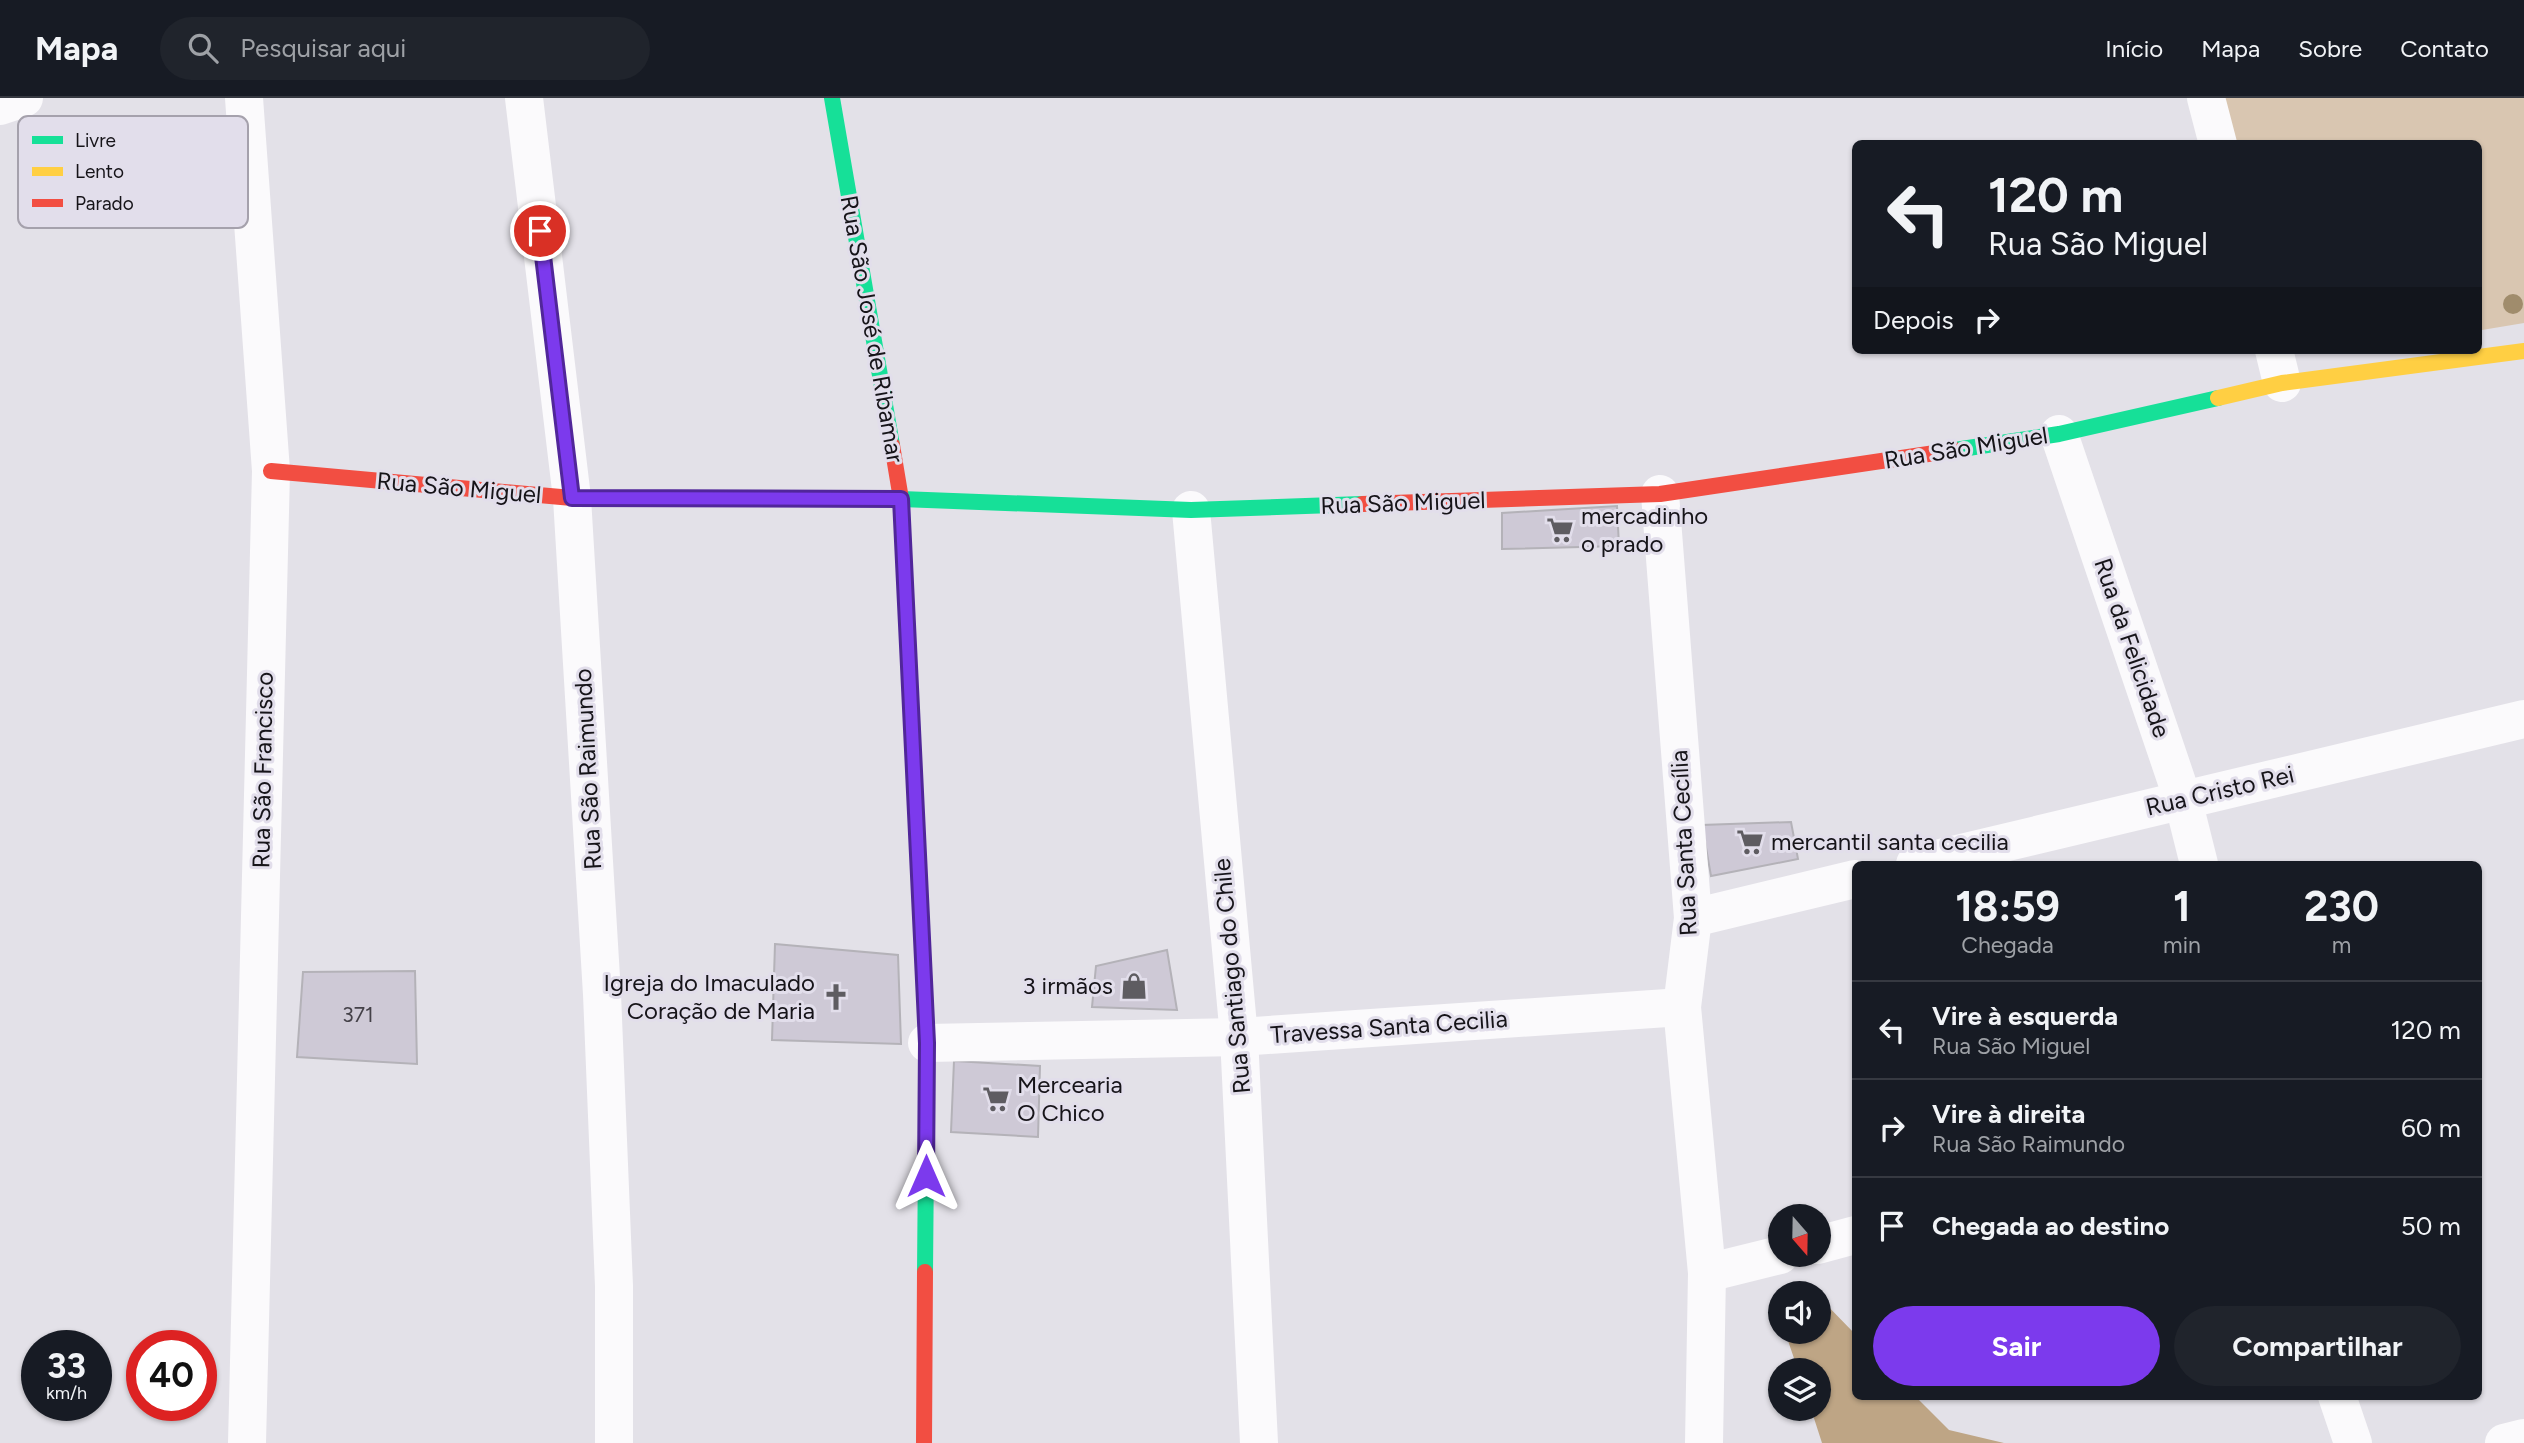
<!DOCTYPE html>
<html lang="pt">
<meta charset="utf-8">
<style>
:root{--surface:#171b24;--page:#20242c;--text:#f1f3f6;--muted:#9ea1a6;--line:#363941;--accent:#7c3aed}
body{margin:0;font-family:Figtree,sans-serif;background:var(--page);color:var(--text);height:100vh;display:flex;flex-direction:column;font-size:26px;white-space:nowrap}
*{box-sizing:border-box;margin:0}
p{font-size:23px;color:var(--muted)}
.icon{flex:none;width:38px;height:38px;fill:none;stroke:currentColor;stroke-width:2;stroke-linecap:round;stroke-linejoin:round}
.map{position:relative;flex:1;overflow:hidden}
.sheet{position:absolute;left:1852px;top:763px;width:630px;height:539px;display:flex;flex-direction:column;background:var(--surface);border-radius:10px;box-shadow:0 2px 5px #0004}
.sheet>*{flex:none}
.top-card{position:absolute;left:1852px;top:42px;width:630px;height:214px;border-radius:10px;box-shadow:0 2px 5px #0004;background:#171b24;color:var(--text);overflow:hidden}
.needle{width:46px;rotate:160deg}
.controls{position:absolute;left:1768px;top:1106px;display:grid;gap:14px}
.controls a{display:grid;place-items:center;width:63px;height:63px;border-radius:50%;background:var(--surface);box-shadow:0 2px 5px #0004;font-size:35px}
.speed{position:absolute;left:21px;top:1232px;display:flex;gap:14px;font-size:35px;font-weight:700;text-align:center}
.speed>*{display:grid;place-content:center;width:91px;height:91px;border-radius:50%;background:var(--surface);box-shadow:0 2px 5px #0004;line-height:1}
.speed small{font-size:18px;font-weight:400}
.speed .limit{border:10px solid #d22;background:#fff;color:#111}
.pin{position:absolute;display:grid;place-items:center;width:60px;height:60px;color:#fff;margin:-30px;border:4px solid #fff;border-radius:50%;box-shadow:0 2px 7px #0007}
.me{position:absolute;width:77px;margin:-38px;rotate:0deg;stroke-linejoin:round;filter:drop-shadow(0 0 5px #0008)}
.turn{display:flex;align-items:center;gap:24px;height:147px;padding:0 21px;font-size:32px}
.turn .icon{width:91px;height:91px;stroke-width:2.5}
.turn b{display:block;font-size:49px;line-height:60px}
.then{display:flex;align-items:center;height:66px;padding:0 21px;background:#0003;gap:14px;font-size:26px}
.eta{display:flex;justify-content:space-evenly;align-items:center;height:119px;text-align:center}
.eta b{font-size:42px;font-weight:700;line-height:49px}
.action{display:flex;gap:14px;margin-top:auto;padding:14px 21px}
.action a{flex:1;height:80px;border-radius:42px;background:var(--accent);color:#fff;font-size:28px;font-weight:700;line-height:80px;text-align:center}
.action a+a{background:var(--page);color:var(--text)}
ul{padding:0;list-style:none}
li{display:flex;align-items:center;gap:21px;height:98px;padding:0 21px;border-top:2px solid var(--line)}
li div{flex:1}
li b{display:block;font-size:26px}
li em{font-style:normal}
header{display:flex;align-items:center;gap:42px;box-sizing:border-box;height:98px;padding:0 35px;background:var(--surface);border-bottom:2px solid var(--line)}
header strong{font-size:33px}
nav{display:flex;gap:38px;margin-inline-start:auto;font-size:24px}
.search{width:490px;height:63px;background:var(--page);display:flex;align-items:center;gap:18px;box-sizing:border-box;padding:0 24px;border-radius:38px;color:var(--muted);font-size:26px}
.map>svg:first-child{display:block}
</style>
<header>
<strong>Mapa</strong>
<div class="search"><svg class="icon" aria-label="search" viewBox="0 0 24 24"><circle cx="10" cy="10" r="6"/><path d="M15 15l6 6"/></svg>Pesquisar aqui</div>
<nav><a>Início</a><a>Mapa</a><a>Sobre</a><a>Contato</a></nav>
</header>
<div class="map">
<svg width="2524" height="1345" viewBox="0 0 2524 1345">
<rect width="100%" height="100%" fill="#e3e1e8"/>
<path fill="#d9c6b1" d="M2211 0H2524V225L2482 232 2478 228V46L2223 45Z"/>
<path fill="#bea585" d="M1819 1199 1855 1236V1298L1916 1299 1949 1332 2004 1345H1822L1811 1311H1818V1272H1798L1785 1234H1818Z"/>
<g fill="#cec9d6" stroke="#b4b2b8" stroke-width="2">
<path d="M1617 408 1619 448 1502 451V415Z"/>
<path d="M1791 724 1798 761 1711 778 1702 727Z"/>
<path d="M775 846 898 857 901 946 772 942Z"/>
<path d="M1167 852 1177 912 1092 909 1096 868Z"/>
<path d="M415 873 417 966 297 959 303 874Z"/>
<path d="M954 963 1040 968 1038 1039 951 1034Z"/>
</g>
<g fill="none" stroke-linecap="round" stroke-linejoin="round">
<g stroke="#fbfafc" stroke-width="38">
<path d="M244 0 271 373 247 1345"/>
<path d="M524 0 572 400 602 896 614 1188V1345"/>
<path d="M2206 0 2218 46"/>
<path d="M0 8 24 0"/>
<path d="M2274 252 2282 285"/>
<path d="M2059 336 2183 702 2199 766"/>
<path d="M1660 396 1693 820 1682 909 1707 1175 1704 1345"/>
<path d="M1191 412 1239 939 1259 1345"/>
<path d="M1915 766 2524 621"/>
<path d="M1693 820 1855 781"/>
<path d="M927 945 1239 939 1682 909"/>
<path d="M1818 1147 1855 1137"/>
<path d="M1707 1175 1780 1157"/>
<path d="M2337 1298 2353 1345"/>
<path d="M2504 1345 2524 1340"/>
</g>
<g stroke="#16e098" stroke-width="16">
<path d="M832 0 892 347"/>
<path d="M1955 352 2059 336 2218 300"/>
<path d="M781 401H901L1191 412 1362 406"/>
<path d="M916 714 927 945 925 1174"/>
</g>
<path stroke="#ffcf43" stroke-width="16" d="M2218 300 2282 285 2524 253"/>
<g stroke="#f24e42" stroke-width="16">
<path d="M892 347 901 401 916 714"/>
<path d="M271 373 572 400 781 401"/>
<path d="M1362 406 1660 396 1955 352"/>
<path d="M924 1345 925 1174"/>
</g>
</g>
<circle fill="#a08c6c" cx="2513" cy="206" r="10"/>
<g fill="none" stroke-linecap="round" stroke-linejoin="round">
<defs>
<path id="route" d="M540 133 572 400 901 401 927 945 926 1078"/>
</defs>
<use href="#route" stroke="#51269a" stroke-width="18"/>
<use href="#route" stroke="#7c3aed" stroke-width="12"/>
</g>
<defs>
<symbol id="supermarket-bare" viewBox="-9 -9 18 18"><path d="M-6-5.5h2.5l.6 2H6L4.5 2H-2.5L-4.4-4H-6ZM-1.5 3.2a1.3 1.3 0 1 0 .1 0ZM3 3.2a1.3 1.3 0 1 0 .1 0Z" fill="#5e5c61" stroke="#e2deeb" stroke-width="2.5" paint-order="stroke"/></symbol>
<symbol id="shop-bare" viewBox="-9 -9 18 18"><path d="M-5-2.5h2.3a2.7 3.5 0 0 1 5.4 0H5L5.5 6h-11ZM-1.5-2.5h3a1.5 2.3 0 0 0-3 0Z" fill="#5e5c61" stroke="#e2deeb" stroke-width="2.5" paint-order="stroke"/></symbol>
<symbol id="church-bare" viewBox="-9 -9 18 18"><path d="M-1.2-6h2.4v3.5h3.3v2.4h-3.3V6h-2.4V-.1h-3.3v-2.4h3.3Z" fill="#5e5c61" stroke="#e2deeb" stroke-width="2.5" paint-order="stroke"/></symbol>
</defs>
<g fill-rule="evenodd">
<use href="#supermarket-bare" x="1541" y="413" width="38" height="38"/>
<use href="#supermarket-bare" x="1731" y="725" width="38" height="38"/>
<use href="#shop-bare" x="1115" y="869" width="38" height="38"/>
<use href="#church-bare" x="817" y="880" width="38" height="38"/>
<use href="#supermarket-bare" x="977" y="982" width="38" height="38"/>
</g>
<g text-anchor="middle" stroke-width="6" stroke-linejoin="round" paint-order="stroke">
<g font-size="21" fill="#444148">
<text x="358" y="924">371</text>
</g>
<g font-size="24" fill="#161419" stroke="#e2deeb">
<text transform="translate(872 231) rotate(80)" y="8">Rua São José de Ribamar</text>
<text transform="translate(1966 350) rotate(-9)" y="8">Rua São Miguel</text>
<text transform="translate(459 390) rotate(5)" y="8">Rua São Miguel</text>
<text transform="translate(1403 405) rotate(-2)" y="8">Rua São Miguel</text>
<text transform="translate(2132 550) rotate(71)" y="8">Rua da Felicidade</text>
<text transform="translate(588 671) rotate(-93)" y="8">Rua São Raimundo</text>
<text transform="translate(263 672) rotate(-89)" y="8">Rua São Francisco</text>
<text transform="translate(2220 693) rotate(-13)" y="8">Rua Cristo Rei</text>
<text transform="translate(1684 745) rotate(-93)" y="8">Rua Santa Cecília</text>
<text transform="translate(1232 878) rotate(-95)" y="8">Rua Santiago do Chile</text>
<text transform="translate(1389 929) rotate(-4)" y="8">Travessa Santa Cecilia</text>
</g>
<g font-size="24" fill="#161419" stroke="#e2deeb" text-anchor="start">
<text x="1581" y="426">mercadinho<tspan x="1581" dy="28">o prado</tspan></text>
<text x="1771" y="752">mercantil santa cecilia</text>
<text x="815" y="893" text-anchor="end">Igreja do Imaculado<tspan x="815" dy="28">Coração de Maria</tspan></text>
<text x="1113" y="896" text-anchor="end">3 irmãos</text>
<text x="1017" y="995">Mercearia<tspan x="1017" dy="28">O Chico</tspan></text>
</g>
</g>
<rect x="18" y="18" width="230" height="112" rx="10" fill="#e2deeb" stroke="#a5a1ac" stroke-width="2"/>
<rect x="32" y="38" width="31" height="8" fill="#16e098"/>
<rect x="32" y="69" width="31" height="9" fill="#ffcf43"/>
<rect x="32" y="101" width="31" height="8" fill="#f24e42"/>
<g font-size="19" fill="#161419">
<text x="75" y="49">Livre</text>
<text x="75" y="80">Lento</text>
<text x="75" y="112">Parado</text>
</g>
</svg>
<div class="controls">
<a><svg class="needle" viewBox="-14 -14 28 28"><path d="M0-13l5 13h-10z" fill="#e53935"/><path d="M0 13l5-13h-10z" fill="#9ea1a6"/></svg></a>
<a><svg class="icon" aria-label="sound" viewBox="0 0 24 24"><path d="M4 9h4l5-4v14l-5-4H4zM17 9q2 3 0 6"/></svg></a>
<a><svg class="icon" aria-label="layers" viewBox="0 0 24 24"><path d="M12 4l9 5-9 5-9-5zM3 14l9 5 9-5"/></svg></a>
</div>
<div class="speed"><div>33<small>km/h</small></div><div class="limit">40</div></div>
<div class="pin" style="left:540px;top:133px;background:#d93025"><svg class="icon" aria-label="arrive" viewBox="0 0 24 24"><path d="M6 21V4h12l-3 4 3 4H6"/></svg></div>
<svg class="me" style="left:926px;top:1078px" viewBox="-20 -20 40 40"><path d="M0-17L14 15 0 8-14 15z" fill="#7c3aed" stroke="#fff" stroke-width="4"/></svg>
<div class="top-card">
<div class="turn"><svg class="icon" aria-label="left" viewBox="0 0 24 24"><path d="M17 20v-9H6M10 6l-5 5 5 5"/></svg><div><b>120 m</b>Rua São Miguel</div></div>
<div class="then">Depois<svg class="icon" aria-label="right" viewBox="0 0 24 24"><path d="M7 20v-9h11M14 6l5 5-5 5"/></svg></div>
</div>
<section class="sheet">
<div class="eta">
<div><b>18:59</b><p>Chegada</p></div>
<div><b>1</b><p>min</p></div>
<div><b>230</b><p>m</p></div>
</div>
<ul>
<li><svg class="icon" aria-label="left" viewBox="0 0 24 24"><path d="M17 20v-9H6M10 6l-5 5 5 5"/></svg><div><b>Vire à esquerda</b><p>Rua São Miguel</p></div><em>120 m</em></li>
<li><svg class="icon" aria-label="right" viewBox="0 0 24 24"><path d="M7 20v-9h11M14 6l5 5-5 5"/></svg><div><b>Vire à direita</b><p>Rua São Raimundo</p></div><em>60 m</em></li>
<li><svg class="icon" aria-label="arrive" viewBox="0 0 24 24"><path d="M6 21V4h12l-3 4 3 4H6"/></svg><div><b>Chegada ao destino</b></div><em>50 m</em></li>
</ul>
<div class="action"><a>Sair</a><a>Compartilhar</a></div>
</section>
</div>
